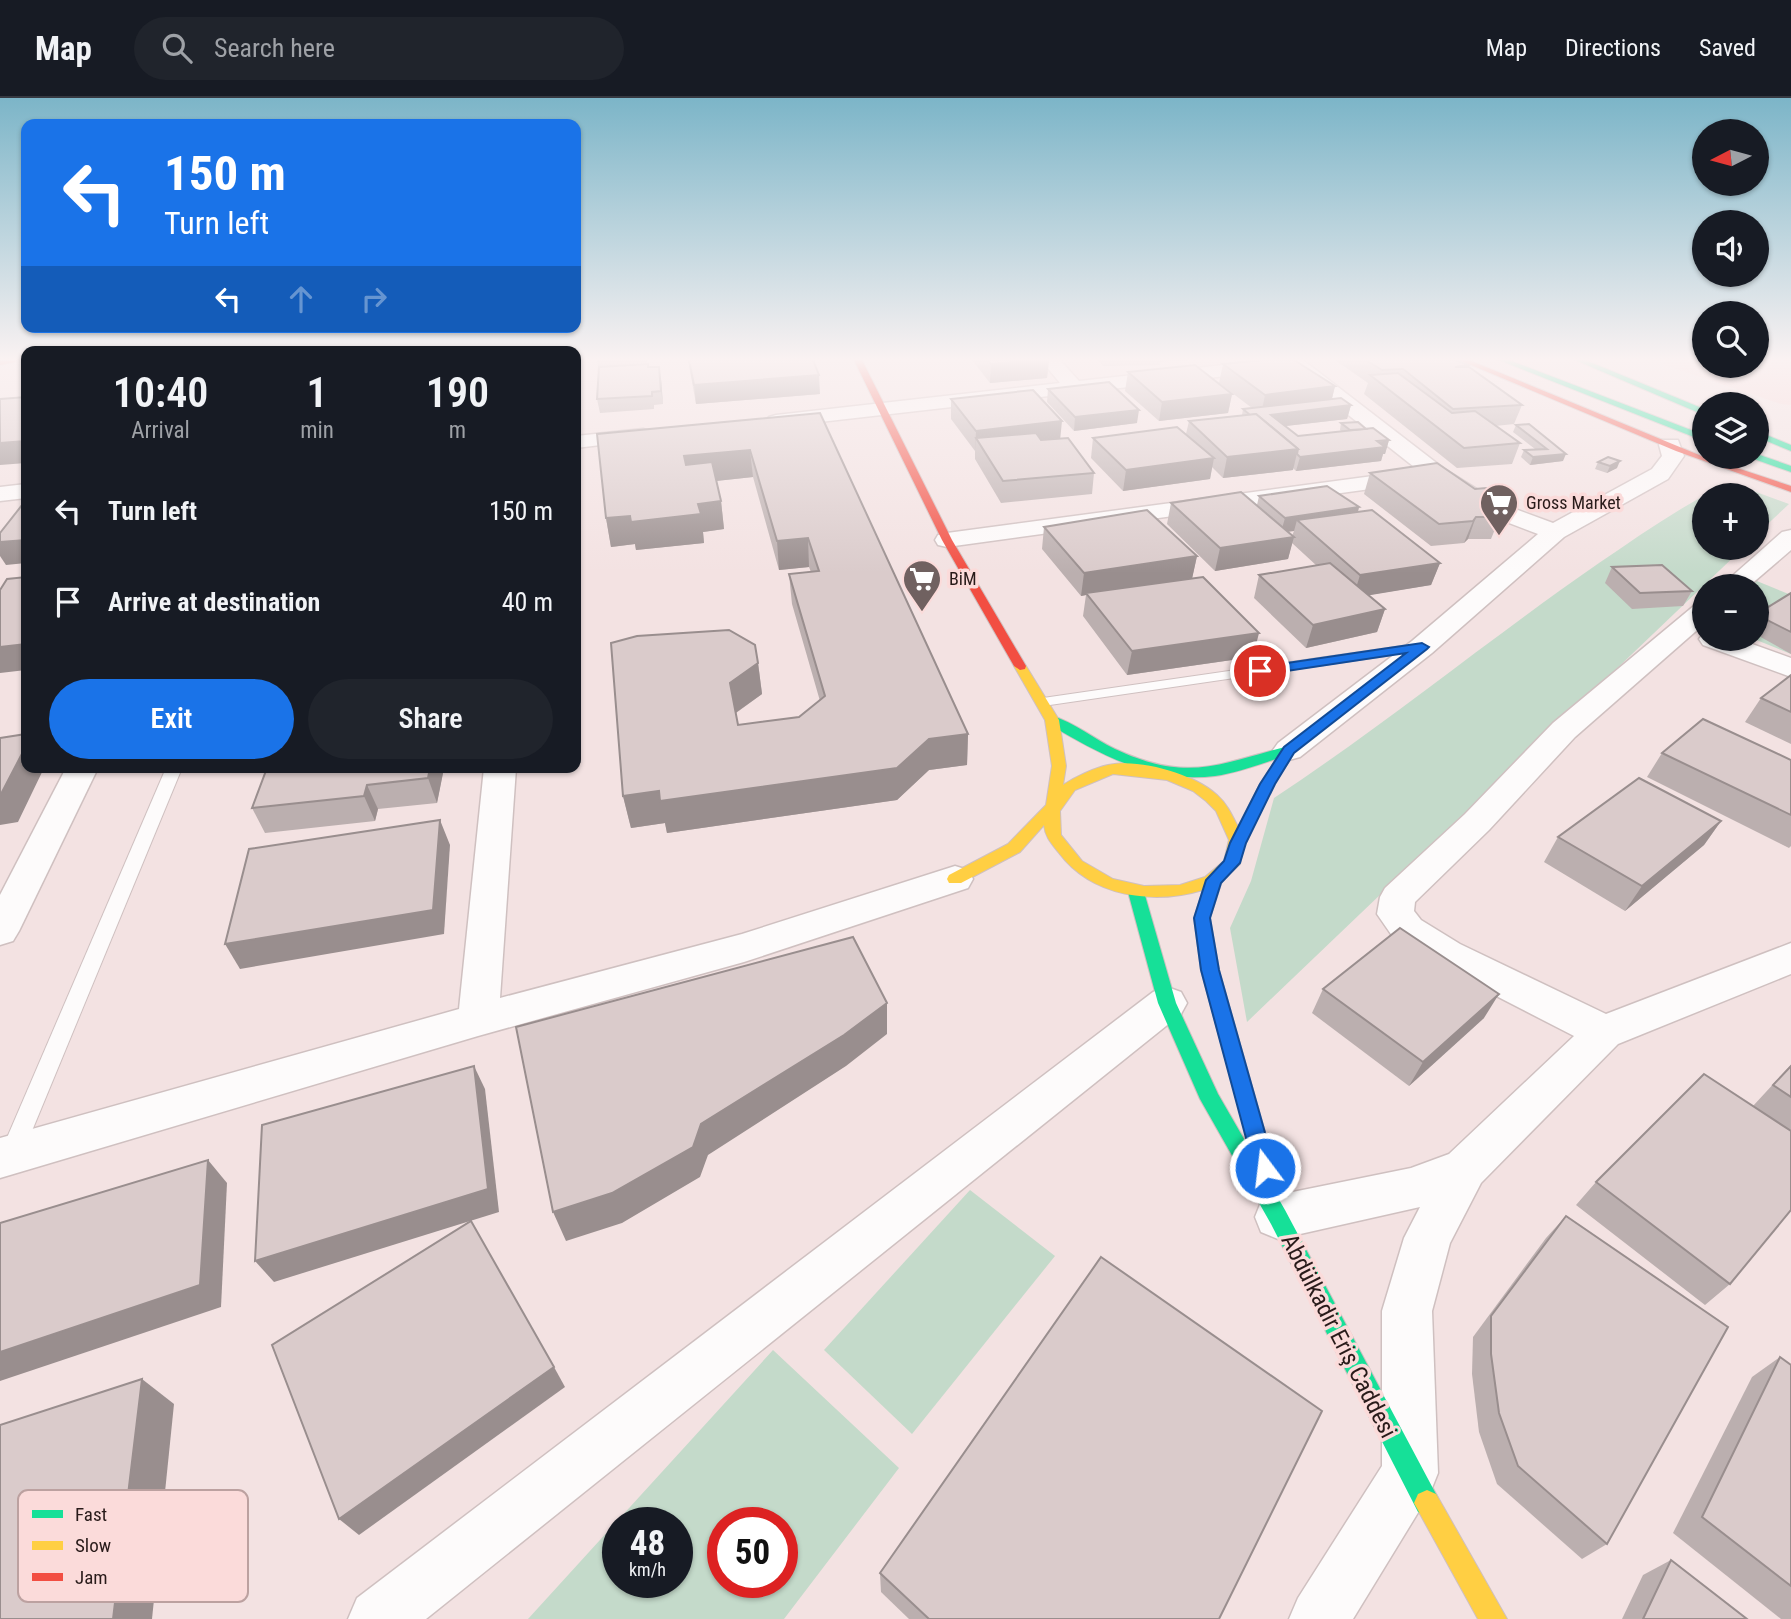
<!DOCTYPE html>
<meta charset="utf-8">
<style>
:root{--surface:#171b24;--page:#20242c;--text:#f1f3f6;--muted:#9ea1a6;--line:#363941;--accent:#1a73e8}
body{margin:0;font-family:"Roboto Condensed",sans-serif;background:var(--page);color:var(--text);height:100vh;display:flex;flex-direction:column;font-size:26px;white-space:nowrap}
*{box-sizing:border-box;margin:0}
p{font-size:23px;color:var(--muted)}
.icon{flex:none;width:38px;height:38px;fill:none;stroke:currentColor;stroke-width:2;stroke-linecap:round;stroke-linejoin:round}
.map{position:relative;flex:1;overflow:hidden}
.panel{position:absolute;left:21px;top:248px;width:560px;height:427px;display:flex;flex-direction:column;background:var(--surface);border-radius:14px;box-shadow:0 2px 5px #0004}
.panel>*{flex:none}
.banner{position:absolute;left:21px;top:21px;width:560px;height:214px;border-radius:14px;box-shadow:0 2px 5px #0004;background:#1a73e8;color:#fff;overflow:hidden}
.needle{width:46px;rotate:264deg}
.buttons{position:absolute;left:1692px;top:21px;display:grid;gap:14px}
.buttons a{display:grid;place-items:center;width:77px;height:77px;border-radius:50%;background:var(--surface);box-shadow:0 2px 5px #0004;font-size:35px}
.speed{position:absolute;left:602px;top:1409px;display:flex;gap:14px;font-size:35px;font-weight:700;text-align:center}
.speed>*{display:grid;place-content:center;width:91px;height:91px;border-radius:50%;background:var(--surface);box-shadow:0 2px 5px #0004;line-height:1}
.speed small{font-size:18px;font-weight:400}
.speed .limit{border:10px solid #d22;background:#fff;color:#111}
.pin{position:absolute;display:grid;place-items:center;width:60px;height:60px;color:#fff;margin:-30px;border:4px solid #fff;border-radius:50%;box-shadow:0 2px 7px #0007}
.me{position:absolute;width:77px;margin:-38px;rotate:345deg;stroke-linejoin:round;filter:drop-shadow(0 0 5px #0008)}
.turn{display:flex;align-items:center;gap:24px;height:147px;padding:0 28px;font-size:32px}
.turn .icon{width:91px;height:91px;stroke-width:2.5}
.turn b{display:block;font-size:49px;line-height:60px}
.lanes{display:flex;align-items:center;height:66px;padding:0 28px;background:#0003;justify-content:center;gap:35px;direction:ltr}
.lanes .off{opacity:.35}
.eta{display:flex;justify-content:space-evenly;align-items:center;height:119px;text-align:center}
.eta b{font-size:42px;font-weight:600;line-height:49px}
.cta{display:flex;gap:14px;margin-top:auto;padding:14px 28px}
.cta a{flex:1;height:80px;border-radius:42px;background:var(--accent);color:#fff;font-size:28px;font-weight:600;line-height:80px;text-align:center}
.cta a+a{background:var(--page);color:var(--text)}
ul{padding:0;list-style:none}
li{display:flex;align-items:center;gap:21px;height:91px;padding:0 28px}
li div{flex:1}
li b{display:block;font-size:26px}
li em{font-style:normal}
header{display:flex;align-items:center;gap:42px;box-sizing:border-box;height:98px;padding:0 35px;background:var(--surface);border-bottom:2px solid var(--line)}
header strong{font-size:33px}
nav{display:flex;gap:38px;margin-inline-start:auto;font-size:24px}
.search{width:490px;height:63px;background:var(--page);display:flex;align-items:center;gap:18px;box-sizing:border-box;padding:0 24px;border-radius:38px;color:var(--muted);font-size:26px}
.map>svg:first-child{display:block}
</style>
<header>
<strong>Map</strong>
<div class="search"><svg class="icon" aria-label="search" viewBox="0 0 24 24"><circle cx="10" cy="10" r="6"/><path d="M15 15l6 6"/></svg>Search here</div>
<nav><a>Map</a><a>Directions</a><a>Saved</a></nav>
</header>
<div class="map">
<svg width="1791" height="1521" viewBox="0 0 1791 1521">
<rect width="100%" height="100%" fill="#f3e2e2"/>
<path fill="#f7d5d5" d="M1650 262H1704V268H1757V262H1791V307L1781 306Z"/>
<g fill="#c4daca" fill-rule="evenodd">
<path d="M1721 389 1745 390 1789 406 1757 436V397H1704V450H1743L1247 924 1230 830 1251 783 1274 700C1386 626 1489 541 1599 465 1639 438 1678 410 1721 389Z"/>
<path d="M1752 481 1791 497V556L1754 541H1757V488H1743Z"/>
<path d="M970 1092 1055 1158 912 1336 824 1252Z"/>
<path d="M773 1252 899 1370 784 1521H528ZM618 1424H677V1484H618ZM782 1424V1484H723V1424Z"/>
</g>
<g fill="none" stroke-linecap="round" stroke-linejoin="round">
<defs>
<g id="lane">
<path d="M1422 545 1427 546V552L1043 608 1036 604 1043 600Z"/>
<path d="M166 670H182L22 1057 19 1064 11 1067 3 1064 0 1056Z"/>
</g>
<g id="street">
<path d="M1041 262H1060L1079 283 1268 262 1277 263 1279 267 1270 273 776 329 769 327 766 323 769 319 776 317 1060 285Z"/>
<path d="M1291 262H1303L1443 370 1499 405 1553 425 1652 371 1662 358 1659 347 1662 342H1678L1684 358 1668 381 1564 439 1432 555 1300 659 1289 662 1278 659 1273 652 1278 645 1412 543 1538 436 1483 415 1425 378 1422 383 1414 385 947 449 938 447 935 442 938 437 947 435 1418 372 1289 270 1287 266Z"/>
<path d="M643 331 650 333 653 337 650 341 576 350V338Z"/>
<path d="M26 386V400L0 403V389Z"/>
<path d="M1791 432V452L1749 488H1721L1782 434Z"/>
<path d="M1704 505V526L1575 639 1489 732 1415 804 1414 813 1421 822 1460 846 1606 916 1791 845V876L1618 946 1481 1085 1450 1145 1432 1213 1438 1375 1430 1395 1353 1521H1289L1298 1500 1382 1368V1213L1404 1140 1420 1109 1278 1141 1261 1134 1255 1119 1261 1104 1278 1097 1411 1070 1449 1056 1574 938 1434 866 1395 842 1377 816 1380 799 1385 790 1465 716 1553 625 1695 507Z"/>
<path d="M1704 535V541H1738L1791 560V579L1703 547 1699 541Z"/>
<path d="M66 670H98L19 833 13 843 0 847V797Z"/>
<path d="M484 670H516L500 900 742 836 955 768 968 772 973 781 968 790 744 864 478 938 0 1080V1040L459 911Z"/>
<path d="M1167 889 1181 894 1187 905 1181 916 426 1521H348L357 1500 1153 894Z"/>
</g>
<g id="fast">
<path d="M1499 262H1509L1704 337V343Z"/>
<path d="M1575 262H1585L1704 311V317Z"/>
<path d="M1757 333 1791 347V353L1757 339Z"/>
<path d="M1757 356 1791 368V374L1754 361 1752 359H1757Z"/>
<path d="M1052 618C1074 624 1094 641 1115 651 1188 685 1218 666 1289 648L1296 652 1294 655C1268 663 1242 674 1215 678 1153 686 1099 656 1047 625L1045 622 1047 619Z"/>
<path d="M1136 788 1144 794 1176 905 1218 996 1285 1112 1436 1396 1440 1405 1436 1414 1427 1418 1418 1414 1271 1126 1200 1001 1158 905 1128 794Z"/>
</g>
<g id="slow">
<path d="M1020 564 1026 568 1059 622 1066 668 1063 687C1075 679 1094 670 1108 667 1139 660 1194 676 1217 697 1227 706 1232 717 1238 729L1260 686 1284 649 1289 648 1296 652 1274 686 1243 749 1240 766 1222 783 1210 820 1219 872 1274 1066 1271 1072 1264 1075 1257 1072 1254 1066 1201 872 1194 820 1203 792C1153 807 1092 799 1059 755 1052 746 1045 739 1044 727L1020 754 961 785H949L947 781 949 777 1008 746 1046 707 1052 668 1045 622 1014 568ZM1113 676 1167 682 1193 693 1206 703 1216 713 1229 742 1224 763 1205 779 1180 787 1144 788 1113 781 1082 763 1061 737 1060 713 1075 692Z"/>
<path d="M1427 1392 1436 1396 1507 1521H1478L1414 1405 1418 1396Z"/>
</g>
<g id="jam">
<path d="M16 262 15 264 0 267V263Z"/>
<path d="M854 262H862L952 442 1026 568 1025 571 1020 572 1014 568 942 442Z"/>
<path d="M1459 262H1469L1704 359 1791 388V394L1676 353Z"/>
</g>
</defs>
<use href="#lane" stroke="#cfc0c0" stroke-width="2"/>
<use href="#street" stroke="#cfc0c0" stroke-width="3"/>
<use href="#fast" stroke="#cfc0c0" stroke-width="2"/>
<use href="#slow" stroke="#cfc0c0" stroke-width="2"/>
<use href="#jam" stroke="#cfc0c0" stroke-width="2"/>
<use href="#lane" fill="#fdfbfb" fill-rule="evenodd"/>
<use href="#street" fill="#fdfbfb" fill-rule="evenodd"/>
<use href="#fast" fill="#16e098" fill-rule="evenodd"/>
<use href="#slow" fill="#ffcf43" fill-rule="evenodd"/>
<use href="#jam" fill="#f24e42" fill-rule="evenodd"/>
</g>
<g fill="#bbafaf" fill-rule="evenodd">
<path d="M597 262H654H647V265L598 269Z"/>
<path d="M688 262 820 296 696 306Z"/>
<path d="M972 262H1049L1047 280 990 285Z"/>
<path d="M1098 262H1189L1160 264V267L1103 268Z"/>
<path d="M1335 262H1456L1468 267V269L1522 307 1514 326 1495 328 1520 345 1512 366 1457 370 1364 296 1368 285Z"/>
<path d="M1223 266 1335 288 1332 301 1351 307 1347 321 1286 328 1298 338 1341 333 1340 332 1341 325 1366 331 1389 342 1385 356H1383L1381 363 1296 373 1293 370V372L1223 380 1212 369 1210 381 1123 393 1091 360 1093 340 1186 336 1189 323 1242 317 1243 311 1252 310 1219 285Z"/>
<path d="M649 269 661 281 663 306 654 307V311L600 315 597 301Z"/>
<path d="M1128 274 1232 296 1228 315 1159 323 1125 293Z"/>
<path d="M1048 291 1137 325 1074 333 1047 304Z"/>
<path d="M951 301 1061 341 1094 375 1092 396 1001 405 975 361V353L951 321Z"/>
<path d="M820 315 968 636 967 667 929 672 897 702 667 735 665 725 631 730 623 698 758 565 762 596 736 615 738 627 799 619 820 603 792 506 789 476 811 474 809 469 779 472 753 379 716 383 721 403 724 431 703 434 704 445 636 452 635 446 611 449 606 420Z"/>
<path d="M1516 327 1563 363 1530 367 1521 359 1524 352 1535 351 1513 334Z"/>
<path d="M1598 364 1617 370 1607 375 1595 371Z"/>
<path d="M1370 375 1500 419 1491 441H1468L1464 445 1431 448 1364 396Z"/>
<path d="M1259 398 1359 409 1358 414 1440 465 1431 487 1368 497 1385 511 1377 534 1306 550 1254 500 1259 477 1317 468 1292 445 1288 461 1215 473 1167 426 1171 405 1257 407ZM1294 433 1292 438 1288 434Z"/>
<path d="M1044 429 1197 458 1192 480 1253 559 1127 577 1083 518 1086 497 1081 498 1042 451Z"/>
<path d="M1612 469 1692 493 1683 508 1632 511 1605 485Z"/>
<path d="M1791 495V556L1757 537V516Z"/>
<path d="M1791 577V646L1745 624 1761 600Z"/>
<path d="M1662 655 1791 662V748L1789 750 1647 679Z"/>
<path d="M444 670 437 705 378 711 375 723 265 735 252 710Z"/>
<path d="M1721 723 1704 747 1625 813 1544 764 1558 739Z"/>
<path d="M1323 891 1484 920 1409 988 1312 915Z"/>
<path d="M1791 967V1112L1730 1186 1705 1207 1576 1107 1596 1084 1753 1008Z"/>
<path d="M1566 1118 1607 1446 1582 1461 1497 1386 1479 1334 1472 1276 1473 1239 1546 1140Z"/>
<path d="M1780 1259 1791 1267V1521H1781L1673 1435 1752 1279Z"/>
<path d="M1671 1462 1747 1521H1622L1643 1477Z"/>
<path d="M880 1475 1219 1521H909L881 1494Z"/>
</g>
<g fill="#998e8e">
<path d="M1042 262H1049L1047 280 990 285 991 266Z"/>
<path d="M659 269 661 281 663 306 661 293Z"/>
<path d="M819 277 820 296 696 306 694 287Z"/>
<path d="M1335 288 1330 308 1261 317 1265 297Z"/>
<path d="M1232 296 1228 315 1159 323 1162 304Z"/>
<path d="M1351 307 1347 321 1268 330 1271 317Z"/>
<path d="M1139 312 1137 325 1074 333 1075 319Z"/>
<path d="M1062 323 1060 343 976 340 975 353 976 333Z"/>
<path d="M1389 342 1385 356H1383L1381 363 1296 373 1300 359Z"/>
<path d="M26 343V365L0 367V345Z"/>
<path d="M1298 351 1293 372 1223 380 1227 359Z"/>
<path d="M750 352 753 379 688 386 684 358Z"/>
<path d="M1566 356 1563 363 1530 367 1533 359Z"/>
<path d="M1214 360 1210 381 1123 393 1126 372Z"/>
<path d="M1620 363 1617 370 1607 375 1610 368Z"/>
<path d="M721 403 724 431 703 434 704 445 636 452 635 446 611 449 606 420Z"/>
<path d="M1359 409 1355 424 1297 422 1294 433 1281 434 1285 420Z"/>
<path d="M1476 419 1468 441 1464 445 1473 423Z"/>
<path d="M1294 439 1288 461 1215 473 1220 450Z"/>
<path d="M808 440 809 469 779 472 777 443Z"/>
<path d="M26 442V465L6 467 0 458V444Z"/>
<path d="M1197 458 1192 481 1086 495V497L1081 498 1084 475Z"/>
<path d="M1440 465 1431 487 1353 500 1360 477Z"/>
<path d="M1385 511 1377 534 1306 550 1313 527Z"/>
<path d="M1259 535 1253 559 1127 577 1132 553Z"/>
<path d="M26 546V572L0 575V549Z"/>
<path d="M758 565 762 596 734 616 730 585Z"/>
<path d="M968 636 967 667 929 672 897 702 667 735 665 725 631 730 623 698 929 641Z"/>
<path d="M26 648V670H44L18 724 0 727V698Z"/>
<path d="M430 670H444L437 705 428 680Z"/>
<path d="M367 687 378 711 375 723 364 698Z"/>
<path d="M440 722 450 747 444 836 240 871 225 846Z"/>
<path d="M1721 723 1704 747 1625 813 1642 788Z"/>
<path d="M1499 896 1484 920 1409 988 1423 964Z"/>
<path d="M887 905V936L846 968 708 1057 700 1079 622 1125 566 1143 553 1114 701 1026Z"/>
<path d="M474 968 485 991 499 1114 274 1184 255 1163Z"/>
<path d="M208 1062 227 1085 221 1209 0 1283V1254Z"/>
<path d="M554 1269 565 1289 359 1437 339 1421Z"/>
<path d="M142 1281 174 1306 152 1521H113Z"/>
</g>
<g fill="#dacbcb" stroke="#998e8e" stroke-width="2">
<path d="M689 262H813L819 277 694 287Z"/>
<path d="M988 262H1042L991 266Z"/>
<path d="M1263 262H1294L1335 288 1265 297 1223 266Z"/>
<path d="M1366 262H1456L1468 267 1455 269H1469L1522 307 1453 311 1403 271 1382 272Z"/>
<path d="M648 266V269H659L661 293 652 294V298L597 301 599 269Z"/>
<path d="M1195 267 1232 296 1162 304 1128 274Z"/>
<path d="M1398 275 1452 315 1475 313 1520 345 1464 350 1370 277Z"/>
<path d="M1109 284 1139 312 1075 319 1048 291Z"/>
<path d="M1033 292 1062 323 976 333 951 301Z"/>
<path d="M26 299V343L0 345V301Z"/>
<path d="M1341 300 1351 307 1271 317 1298 338 1373 330 1389 342 1377 343 1385 349 1300 359 1297 356 1298 351 1256 316 1250 317 1243 311Z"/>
<path d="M820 315 968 636 929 641 897 670 660 703 659 693 623 698 611 545 637 538 729 532 755 547 758 565 730 585 738 627 799 619 825 598 789 476 819 473 808 440 777 443 750 352 684 358 686 367 712 364 721 403 698 406 701 416 631 424 630 418 606 420 597 336Z"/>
<path d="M1256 316 1298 351 1227 359 1189 323Z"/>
<path d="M1358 324 1366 331 1350 332 1341 325Z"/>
<path d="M1529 326 1566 356 1533 359 1524 352 1547 351 1516 327Z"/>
<path d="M1177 329 1214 360 1126 372 1093 340Z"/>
<path d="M1036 335 1041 342 1068 340 1094 375 1003 383 976 340Z"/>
<path d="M1608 359 1620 363 1610 368 1598 364Z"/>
<path d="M1437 365 1475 391 1486 390 1500 419H1476L1473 423 1439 426 1370 375Z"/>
<path d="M1327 388 1359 409 1285 420 1259 398Z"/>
<path d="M1241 394 1294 439 1220 450 1171 405Z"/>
<path d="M26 402V442L0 444V435Z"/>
<path d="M1147 412 1197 458 1084 475 1044 429Z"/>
<path d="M1372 412 1440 465 1360 477 1297 422Z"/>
<path d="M1330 465 1385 511 1313 527 1259 477Z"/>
<path d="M1662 467 1692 493 1640 495 1612 469Z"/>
<path d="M26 479V546L0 549V492L7 481Z"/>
<path d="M1203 479 1259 535 1132 553 1086 495Z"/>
<path d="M1791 495V534L1757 517V516Z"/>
<path d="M1791 577V614L1761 600Z"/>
<path d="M1703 621 1791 662V717L1662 655Z"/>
<path d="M26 636V648L0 698V640Z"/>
<path d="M267 670H430L428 680 367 687 364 698 252 710Z"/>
<path d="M1639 680 1721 723 1642 788 1558 739Z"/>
<path d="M440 722 433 812 225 846 249 751Z"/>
<path d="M1400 830 1499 896 1423 964 1323 891Z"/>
<path d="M853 839 887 905 844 937 701 1026 693 1049 612 1095 553 1114 516 929Z"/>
<path d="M474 968 488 1091 255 1163 262 1027Z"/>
<path d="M1791 968V999L1773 987Z"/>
<path d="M1704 976 1791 1033V1112L1730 1186 1596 1084Z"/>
<path d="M208 1062 200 1187 0 1254V1125Z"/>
<path d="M1566 1118 1728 1229 1607 1446 1518 1368 1499 1315 1491 1256V1218Z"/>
<path d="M471 1123 554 1269 339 1421 272 1247Z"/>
<path d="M1101 1159 1322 1313 1219 1521H929L880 1475Z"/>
<path d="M1780 1259 1791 1267V1488L1702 1419Z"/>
<path d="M142 1281 113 1521H0V1327Z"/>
<path d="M1671 1462 1747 1521H1643Z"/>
</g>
<linearGradient id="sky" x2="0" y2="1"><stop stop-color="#7cb5c8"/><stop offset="0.55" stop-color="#faf2f2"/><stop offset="1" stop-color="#faf2f2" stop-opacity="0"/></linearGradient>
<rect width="1791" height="475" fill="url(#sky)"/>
<path fill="#1a73e8" stroke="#114b97" stroke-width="2" d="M1422 545 1429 549 1427 551 1294 655 1275 686 1246 745 1240 765 1221 785 1210 820 1219 872 1275 1070 1272 1076 1265 1079 1257 1076 1254 1070 1201 872 1194 820 1206 782 1224 763 1230 745 1260 686 1284 649 1406 555 1260 577 1253 573 1260 569Z"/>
<defs>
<symbol id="supermarket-pin" viewBox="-11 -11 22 30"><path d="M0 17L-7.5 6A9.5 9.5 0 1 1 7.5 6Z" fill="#706160" stroke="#fbdbda"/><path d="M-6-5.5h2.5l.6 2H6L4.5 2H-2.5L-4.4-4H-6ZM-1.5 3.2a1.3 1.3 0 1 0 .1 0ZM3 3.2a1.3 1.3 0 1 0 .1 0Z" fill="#fff"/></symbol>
</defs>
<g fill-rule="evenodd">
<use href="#supermarket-pin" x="1477" y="383" width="44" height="60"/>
<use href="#supermarket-pin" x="900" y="459" width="44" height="60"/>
</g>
<g text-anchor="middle" stroke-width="7" stroke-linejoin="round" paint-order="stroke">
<g font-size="18" fill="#291b1a" stroke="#fbdbda" text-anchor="start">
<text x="1526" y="411">Gross Market</text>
<text x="949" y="487">BiM</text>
</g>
<g font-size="24" fill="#291b1a" stroke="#fbdbda">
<text transform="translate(1339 1238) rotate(63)" y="8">Abdülkadir Eriş Caddesi</text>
</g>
</g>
<rect x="18" y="1392" width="230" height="112" rx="10" fill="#fbdbda" stroke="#bca1a0" stroke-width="2"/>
<rect x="32" y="1412" width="31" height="8" fill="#16e098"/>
<rect x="32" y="1443" width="31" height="9" fill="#ffcf43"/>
<rect x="32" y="1475" width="31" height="8" fill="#f24e42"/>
<g font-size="19" fill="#291b1a">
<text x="75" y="1423">Fast</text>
<text x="75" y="1454">Slow</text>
<text x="75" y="1486">Jam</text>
</g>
</svg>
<div class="buttons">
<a><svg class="needle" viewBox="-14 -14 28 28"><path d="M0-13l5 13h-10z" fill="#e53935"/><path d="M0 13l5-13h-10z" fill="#9ea1a6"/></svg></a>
<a><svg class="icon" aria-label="sound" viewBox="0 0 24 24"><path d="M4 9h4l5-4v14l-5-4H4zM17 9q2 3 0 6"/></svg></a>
<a><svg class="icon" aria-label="search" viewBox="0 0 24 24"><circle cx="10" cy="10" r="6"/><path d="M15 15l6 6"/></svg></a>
<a><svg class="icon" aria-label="layers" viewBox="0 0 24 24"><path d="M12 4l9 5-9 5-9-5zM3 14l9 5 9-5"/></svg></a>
<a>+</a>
<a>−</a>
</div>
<div class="speed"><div>48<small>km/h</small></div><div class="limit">50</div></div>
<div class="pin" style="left:1260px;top:573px;background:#d93025"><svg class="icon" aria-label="arrive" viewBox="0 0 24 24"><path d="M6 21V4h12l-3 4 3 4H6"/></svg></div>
<svg class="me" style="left:1265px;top:1070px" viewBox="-20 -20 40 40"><circle r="17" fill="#1a73e8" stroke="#fff" stroke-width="3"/><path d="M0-11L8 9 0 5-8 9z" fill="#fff"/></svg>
<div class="banner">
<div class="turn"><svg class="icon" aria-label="left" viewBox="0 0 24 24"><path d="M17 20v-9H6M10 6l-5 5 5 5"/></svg><div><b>150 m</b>Turn left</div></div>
<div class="lanes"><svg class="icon" aria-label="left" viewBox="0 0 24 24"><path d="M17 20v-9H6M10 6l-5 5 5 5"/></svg><svg class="icon off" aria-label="ahead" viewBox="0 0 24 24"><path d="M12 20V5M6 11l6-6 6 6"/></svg><svg class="icon off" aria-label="right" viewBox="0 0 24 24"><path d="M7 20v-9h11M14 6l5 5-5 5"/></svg></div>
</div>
<section class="panel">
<div class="eta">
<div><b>10:40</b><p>Arrival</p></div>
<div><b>1</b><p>min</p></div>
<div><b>190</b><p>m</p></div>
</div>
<ul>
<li><svg class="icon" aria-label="left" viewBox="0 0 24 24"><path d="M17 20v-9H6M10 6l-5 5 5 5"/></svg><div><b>Turn left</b></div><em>150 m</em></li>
<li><svg class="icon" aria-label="arrive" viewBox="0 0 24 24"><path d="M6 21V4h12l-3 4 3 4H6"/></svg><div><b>Arrive at destination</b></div><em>40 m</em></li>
</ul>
<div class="cta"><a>Exit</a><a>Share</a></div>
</section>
</div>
